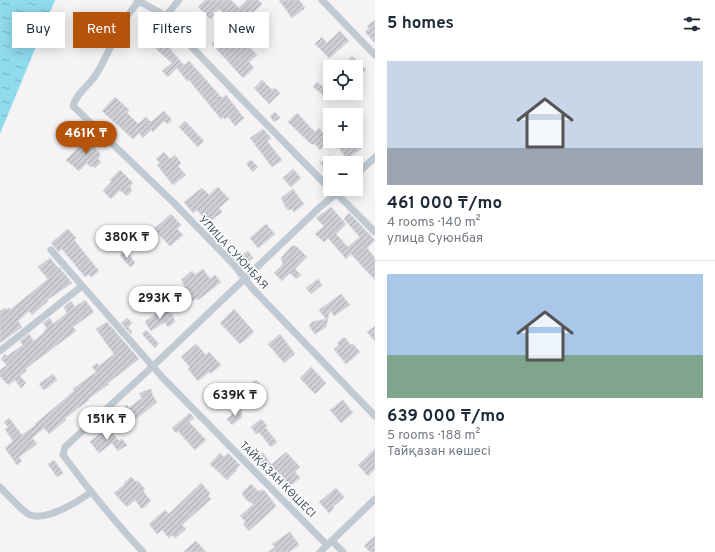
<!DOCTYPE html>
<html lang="en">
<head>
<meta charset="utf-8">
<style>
	body { margin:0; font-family:Overpass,sans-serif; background:#f2f2f3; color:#1f2937; height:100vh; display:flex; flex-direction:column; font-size:15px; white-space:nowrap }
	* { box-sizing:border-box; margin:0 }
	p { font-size:13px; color:#747a83 }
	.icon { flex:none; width:22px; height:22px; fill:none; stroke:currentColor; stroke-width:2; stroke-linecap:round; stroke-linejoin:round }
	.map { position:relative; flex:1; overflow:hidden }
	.details { display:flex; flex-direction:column; background:#fff; width:340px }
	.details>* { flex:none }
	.guide { position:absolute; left:12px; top:12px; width:303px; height:36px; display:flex; gap:8px }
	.controls { position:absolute; left:323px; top:60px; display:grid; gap:8px }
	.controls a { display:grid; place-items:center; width:40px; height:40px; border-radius:0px; background:#fff; box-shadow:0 2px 10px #0003; font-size:20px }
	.price { position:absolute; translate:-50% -34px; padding:0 9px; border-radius:14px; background:#fff; color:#222; font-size:13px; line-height:26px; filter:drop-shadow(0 1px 2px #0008) }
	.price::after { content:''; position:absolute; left:50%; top:24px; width:12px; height:9px; margin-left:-6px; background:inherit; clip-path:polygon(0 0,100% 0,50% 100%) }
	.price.on { background:#b45309; color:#fff }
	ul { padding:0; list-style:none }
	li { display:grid; align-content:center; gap:8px; height:212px; padding:0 12px }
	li+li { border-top:1px solid #e0e1e3 }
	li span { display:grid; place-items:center; height:124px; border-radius:0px; color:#555 }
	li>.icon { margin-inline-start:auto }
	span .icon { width:72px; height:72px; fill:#fffc; stroke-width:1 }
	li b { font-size:17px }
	h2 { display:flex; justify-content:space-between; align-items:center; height:48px; padding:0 12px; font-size:17px }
	.tag { padding:0 14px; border-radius:0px; background:#fff; box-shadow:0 2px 10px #0003; font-size:14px; line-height:36px }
	.tag.on { background:#b45309; color:#fff }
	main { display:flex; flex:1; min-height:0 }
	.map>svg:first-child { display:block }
</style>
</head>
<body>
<main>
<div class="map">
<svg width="375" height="552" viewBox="0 0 375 552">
	<defs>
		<pattern id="water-ripples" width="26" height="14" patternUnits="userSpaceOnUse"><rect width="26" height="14" fill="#90daee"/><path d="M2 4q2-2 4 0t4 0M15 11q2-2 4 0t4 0" fill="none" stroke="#78b4c4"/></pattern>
		<pattern id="building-hatch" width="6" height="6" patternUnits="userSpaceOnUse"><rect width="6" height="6" fill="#cdcfd5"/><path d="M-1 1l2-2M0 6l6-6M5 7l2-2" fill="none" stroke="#a8abb0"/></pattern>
	</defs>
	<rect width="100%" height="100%" fill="#f5f3f3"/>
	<polygon fill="url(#water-ripples)" points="0,0 55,0 0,134"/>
	<g fill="url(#building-hatch)" stroke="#d7d9de">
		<polygon points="205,0 231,0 239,8 247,0 258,0 262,4 235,29 237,31 235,33 257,55 249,62 254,68 243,78 212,44 224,33 219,27 228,19 219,9 210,19 198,7"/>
		<polygon points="279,0 299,0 305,8 292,18"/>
		<polygon points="375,20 375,43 365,32 369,28 367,26"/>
		<polygon points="340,31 349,41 329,58 315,44 322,37 327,43"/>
		<polygon points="164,40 172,47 170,49 184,65 189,61 222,98 226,95 244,118 235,126 228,117 225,119 223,117 221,119 189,80 187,81 177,68 168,77 162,71 172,63 156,49"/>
		<polygon points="352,56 366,70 356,80 356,67 348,67 345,63"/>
		<polygon points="262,80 272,90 275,88 280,93 269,104 254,88"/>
		<polygon points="317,82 329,91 325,96 313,87"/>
		<polygon points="115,97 129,110 127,113 138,124 146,117 151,122 164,111 172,120 167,124 164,121 153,132 151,130 143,138 139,133 133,139 102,111"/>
		<polygon points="275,112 280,118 274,122 270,116"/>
		<polygon points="297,113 315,132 319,128 330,141 320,150 314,143 312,145 288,122"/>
		<polygon points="185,121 204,141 198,147 179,127"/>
		<polygon points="263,129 271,138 267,141 282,160 272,167 250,138"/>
		<polygon points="91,135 100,143 95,148 99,152 100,156 98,159 101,162 95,168 92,166 90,167 87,163 79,171 66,160"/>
		<polygon points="348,141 356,141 362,148 347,159 339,148"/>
		<polygon points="164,152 170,159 175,155 181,163 178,166 186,175 173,185 157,165 160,163 156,159"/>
		<polygon points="330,155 330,174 320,163"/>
		<polygon points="251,160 258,167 253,172 246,164"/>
		<polygon points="293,169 301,178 291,187 283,178"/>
		<polygon points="120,170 133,183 130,186 132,191 127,196 120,190 111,199 103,191 112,181 110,180"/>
		<polygon points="218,187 229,199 219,208 222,212 208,223 197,210 193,213 184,202 202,188 209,195"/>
		<polygon points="293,189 304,204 294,212 292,209 289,210 286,208 281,198"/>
		<polygon points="331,207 346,224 336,234 348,247 360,237 344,219 349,213 375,240 367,248 375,258 375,280 351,254 346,259 328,238 324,242 315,234 324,226 316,218"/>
		<polygon points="171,214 181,225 177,229 183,235 170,246 154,229"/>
		<polygon points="266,224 275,234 258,248 250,238"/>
		<polygon points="68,229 76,238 74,240 99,271 91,277 89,274 85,277 62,249 59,252 51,243"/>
		<polygon points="292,246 296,246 307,257 295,269 301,275 296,279 290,273 282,281 274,273 283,264 281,258"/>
		<polygon points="125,250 135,263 130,267 120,255"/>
		<polygon points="248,251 253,258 246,264 240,257"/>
		<polygon points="50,258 58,268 59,267 72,283 47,300 48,301 32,315 29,311 18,321 22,327 0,343 0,311 5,308 6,310 9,308 10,310 48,279 38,267"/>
		<polygon points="203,269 210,279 215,275 221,282 198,300 197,298 192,301 186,294 188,292 181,280 192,271 195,275"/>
		<polygon points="318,279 322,285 311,294 306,288"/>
		<polygon points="341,294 350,305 334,316 330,310 326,327 315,334 309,326 312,322 326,319 319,310"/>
		<polygon points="85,300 94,312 73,327 76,331 25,369 27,370 20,376 26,383 21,388 15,380 8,385 0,376 0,370 7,365 1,359 5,354 7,356 23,345 20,341 29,334 34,341 44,333 44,331 47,328 43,323 50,318 53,324 67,313 64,307 71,301 75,307"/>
		<polygon points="162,308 164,311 168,311 173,315 175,322 168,327 165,322 151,331 145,322"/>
		<polygon points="234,309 254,332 240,344 220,323"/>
		<polygon points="127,318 132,323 128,327 132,332 131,334 121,323"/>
		<polygon points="107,322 139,359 108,383 109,384 88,399 89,400 65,418 66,420 49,434 44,428 32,438 37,444 19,457 22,461 17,465 5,448 13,441 5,429 8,427 4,422 9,418 22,435 36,425 35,424 74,391 73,389 96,372 92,367 97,363 99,366 114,354 96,329"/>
		<polygon points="375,326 375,341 367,332"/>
		<polygon points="146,330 159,344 155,348 142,334"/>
		<polygon points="280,334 295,354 284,363 268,344"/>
		<polygon points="344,337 351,345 353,344 360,352 346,364 334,349 339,345 337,343"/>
		<polygon points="196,344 206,355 209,352 221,365 210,374 209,372 198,381 188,369 190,367 181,357"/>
		<polygon points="311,367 326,383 315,394 300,378"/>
		<polygon points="53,374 57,380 44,390 39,384"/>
		<polygon points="256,380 260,384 254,389 255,391 250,396 249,394 244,398 238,391 244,386 246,388"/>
		<polygon points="151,389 153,396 157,402 131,423 121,410 127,405 129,408 142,398 139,394 144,391"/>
		<polygon points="343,400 353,413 341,423 330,410"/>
		<polygon points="241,407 242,417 232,425 227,419"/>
		<polygon points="190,413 194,418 189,422 206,440 195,450 178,431 176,433 172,428"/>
		<polygon points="261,419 267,426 265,427 277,442 271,447 259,432 256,434 251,427"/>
		<polygon points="108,427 119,441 122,439 127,445 118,451 112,443 99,453 90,442"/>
		<polygon points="375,449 375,469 368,476 358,465"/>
		<polygon points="286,452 300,467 295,472 300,478 290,486 271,465"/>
		<polygon points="220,453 224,457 228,453 240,465 236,469 237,470 227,480 210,464"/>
		<polygon points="263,453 271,464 263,470 255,459"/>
		<polygon points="54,460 63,473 57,477 48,464"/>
		<polygon points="131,477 136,482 138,481 145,489 143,491 151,501 142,509 135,500 127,507 114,493 125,484 124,483"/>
		<polygon points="201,483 210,493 208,496 211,499 182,525 186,529 175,538 173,535 169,538 162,530 157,534 149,524 165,510 169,514"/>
		<polygon points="251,484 258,491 264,490 276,506 249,531 243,524 246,522 240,516 254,504 246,500 242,493"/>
		<polygon points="336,488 344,497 333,507 334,508 329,513 319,502"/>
		<polygon points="290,532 299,545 289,552 268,552 275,547 272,544"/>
		<polygon points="375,536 375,552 370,552 364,546"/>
		<polygon points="196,541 206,552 183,552"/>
	</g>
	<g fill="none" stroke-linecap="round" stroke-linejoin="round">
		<g stroke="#c1cad2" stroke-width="7">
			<polyline points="137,0 166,16 185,40 234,91 330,189"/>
			<polyline points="322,0 375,55"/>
			<path d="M139,1C130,12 122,22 116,35C109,49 104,63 95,76C88,86 76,94 73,106L174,203L235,266L252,288L375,416"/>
			<polyline points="166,16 179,0"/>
			<polyline points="356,175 375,157"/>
			<polyline points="334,191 375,232"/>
			<polyline points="51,250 162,377 327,545"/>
			<polyline points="0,351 82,286"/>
			<path d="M0,487C7,494 23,512 30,515C46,521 78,502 91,492"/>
			<polyline points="332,541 343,552"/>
			<path d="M143,552C114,521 88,489 63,455L65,447L153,366L320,207L342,189"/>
			<polyline points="320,552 375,499"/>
		</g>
	</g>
	<g text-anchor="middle" stroke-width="3" stroke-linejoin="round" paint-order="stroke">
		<g font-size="11" fill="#4a5661" stroke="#fff">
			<text transform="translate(234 252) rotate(47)" y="4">УЛИЦА СУЮНБАЯ</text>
			<text transform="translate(278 479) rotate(45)" y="4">ТАЙҚАЗАН КӨШЕСІ</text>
		</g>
	</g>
</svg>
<div class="controls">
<a><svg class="icon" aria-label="locate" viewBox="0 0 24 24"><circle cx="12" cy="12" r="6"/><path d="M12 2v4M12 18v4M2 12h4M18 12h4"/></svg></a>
<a>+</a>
<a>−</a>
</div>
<b class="price on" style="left:86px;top:155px">461K ₸</b>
<b class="price" style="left:127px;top:259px">380K ₸</b>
<b class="price" style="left:160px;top:320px">293K ₸</b>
<b class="price" style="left:235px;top:417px">639K ₸</b>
<b class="price" style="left:107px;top:441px">151K ₸</b>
<div class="guide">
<a class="tag">Buy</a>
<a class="tag on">Rent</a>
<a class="tag">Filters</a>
<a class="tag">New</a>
</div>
</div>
<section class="details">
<h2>5 homes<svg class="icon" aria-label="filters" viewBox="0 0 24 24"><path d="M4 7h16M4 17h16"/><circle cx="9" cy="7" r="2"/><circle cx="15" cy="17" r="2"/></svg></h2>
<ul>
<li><span style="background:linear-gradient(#c9d6e8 70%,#9aa5b1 0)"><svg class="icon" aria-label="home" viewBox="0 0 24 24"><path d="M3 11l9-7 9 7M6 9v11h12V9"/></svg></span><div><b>461 000 ₸/mo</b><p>4 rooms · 140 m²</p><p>улица Суюнбая</p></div></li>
<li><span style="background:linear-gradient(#a9c7e8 65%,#7fa58c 0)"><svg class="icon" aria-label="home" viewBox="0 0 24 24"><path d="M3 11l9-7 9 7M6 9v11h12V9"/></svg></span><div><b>639 000 ₸/mo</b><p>5 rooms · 188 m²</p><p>Тайқазан көшесі</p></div></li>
</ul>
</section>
</main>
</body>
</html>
